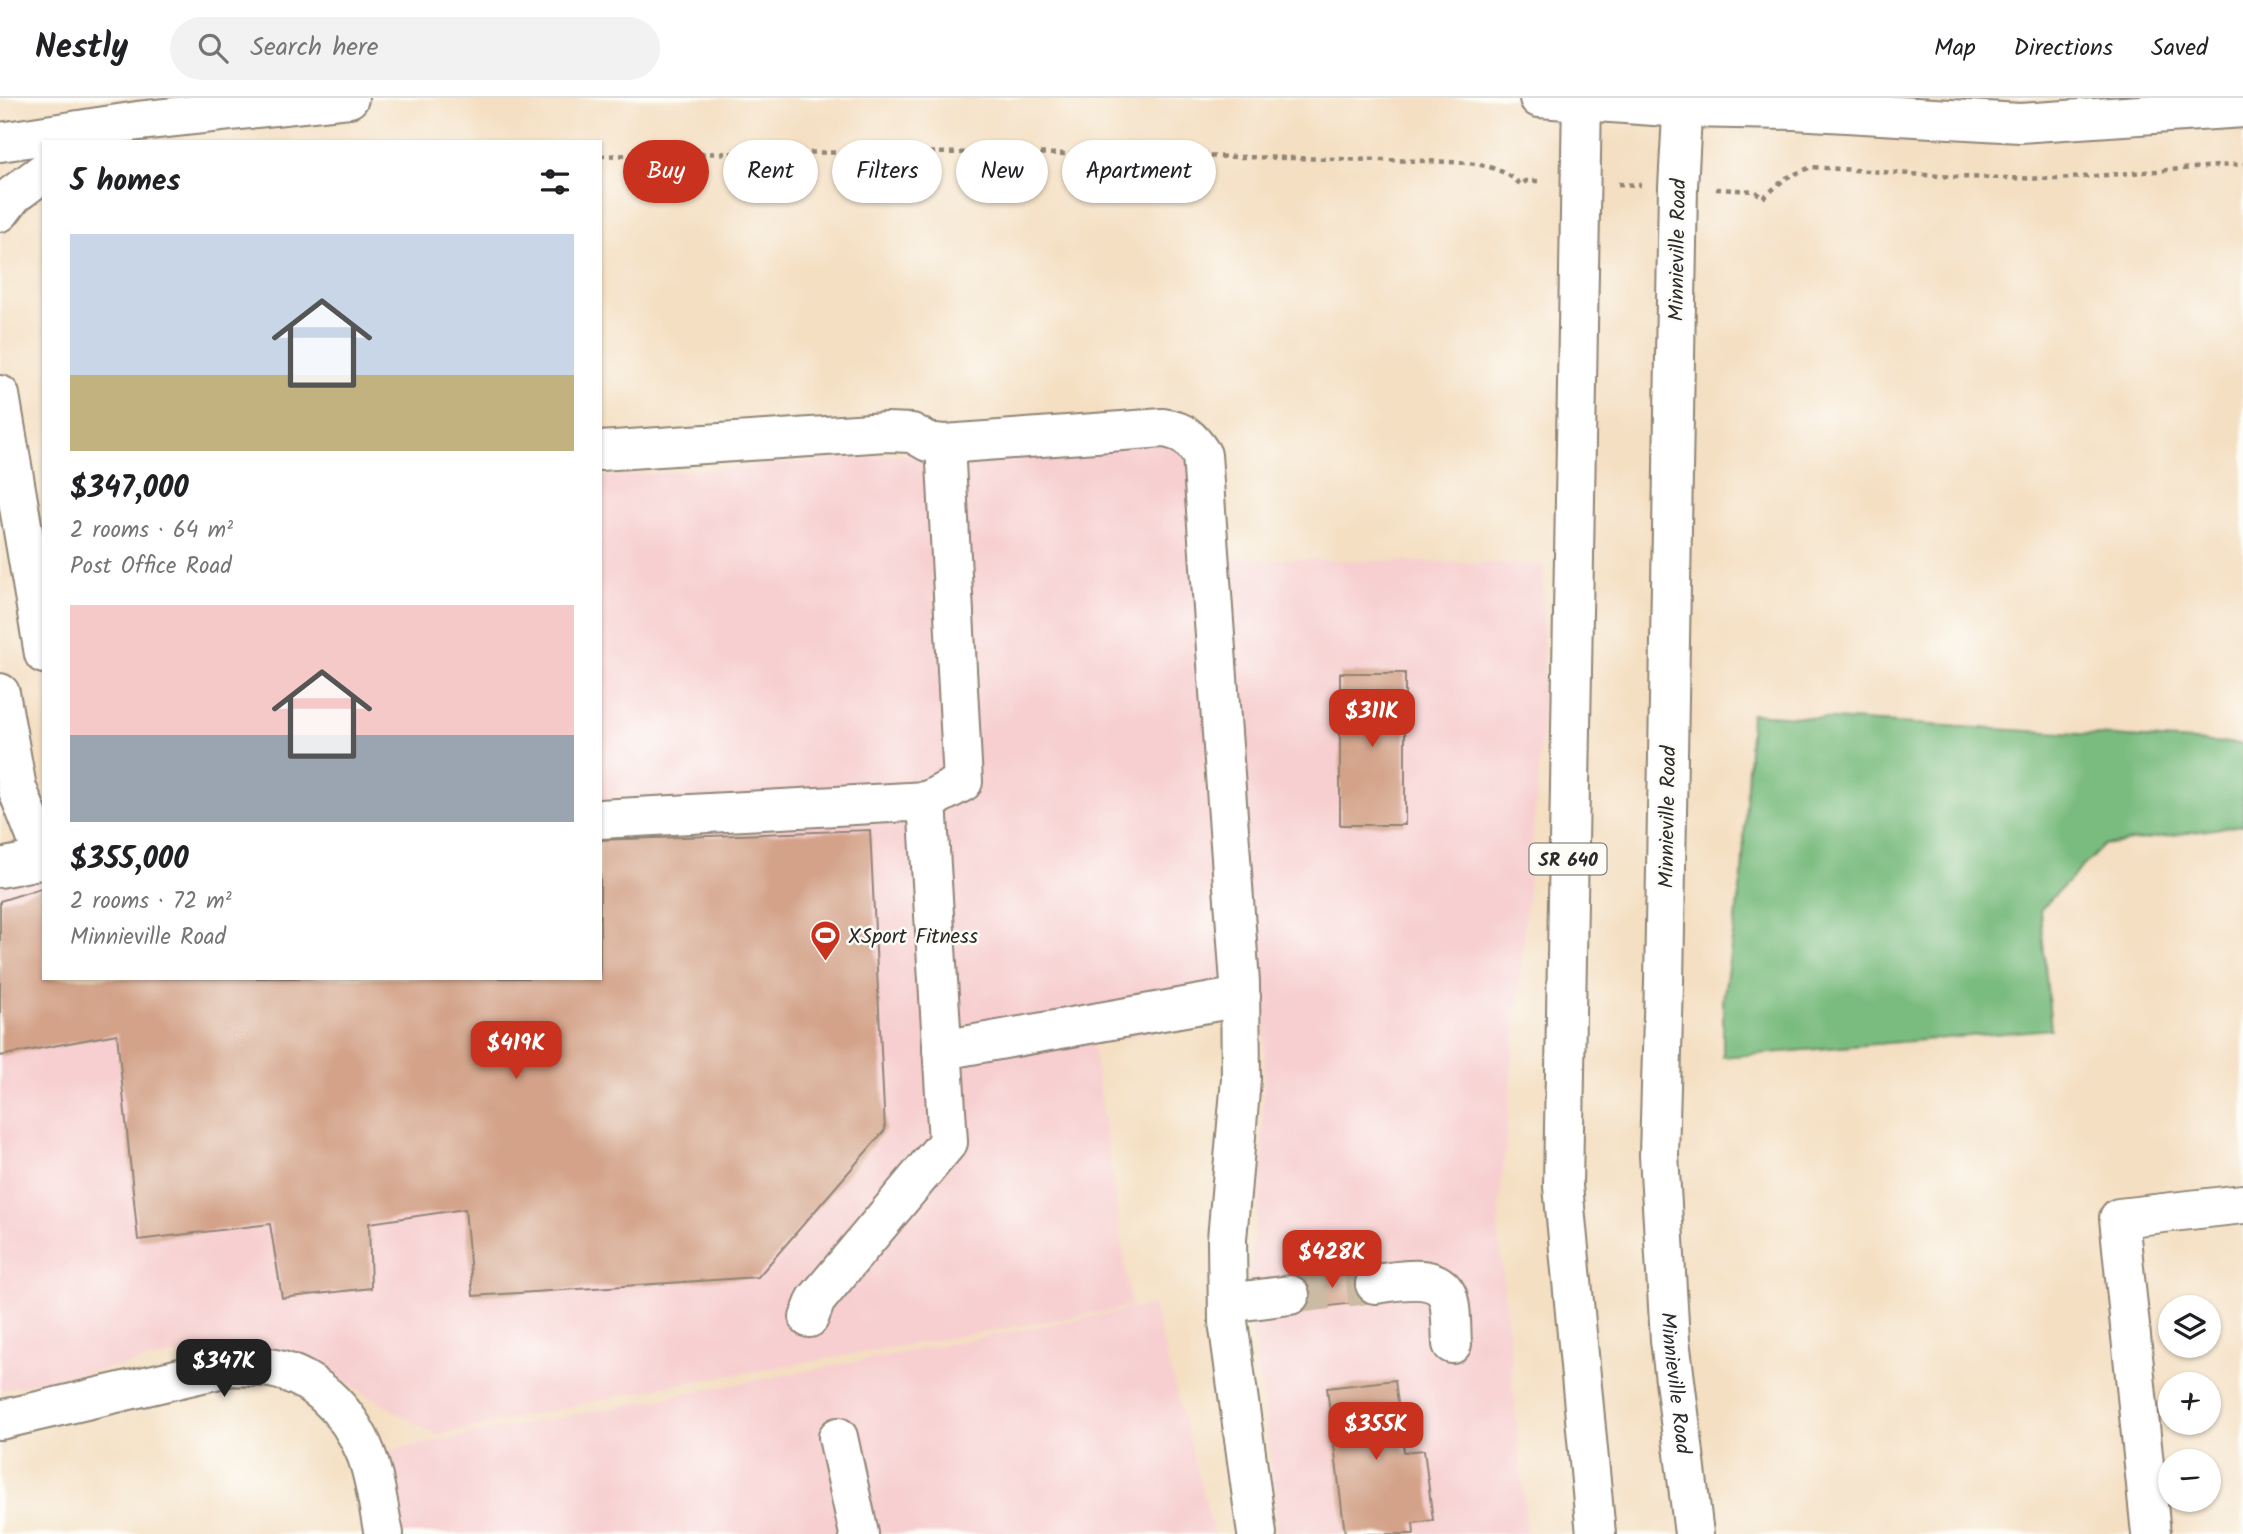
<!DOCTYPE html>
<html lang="en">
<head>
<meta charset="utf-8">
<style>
	body { margin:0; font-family:Kalam,sans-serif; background:#f2f2f2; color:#202124; height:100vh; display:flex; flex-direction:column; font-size:26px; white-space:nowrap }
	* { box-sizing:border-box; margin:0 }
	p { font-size:23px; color:#757577 }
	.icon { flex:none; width:38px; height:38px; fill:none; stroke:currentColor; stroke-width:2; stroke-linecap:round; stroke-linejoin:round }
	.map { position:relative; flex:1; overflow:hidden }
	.details { position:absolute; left:42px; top:42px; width:560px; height:840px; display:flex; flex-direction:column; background:#fff; border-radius:0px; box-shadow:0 2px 5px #0004 }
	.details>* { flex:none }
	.banner { position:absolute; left:623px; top:42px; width:665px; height:63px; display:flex; gap:14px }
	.controls { position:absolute; left:2158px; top:1197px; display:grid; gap:14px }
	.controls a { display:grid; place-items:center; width:63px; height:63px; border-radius:50%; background:#fff; box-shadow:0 2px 5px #0004; font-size:35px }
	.price { position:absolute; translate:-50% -60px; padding:0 16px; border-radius:14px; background:#c8321e; color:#fff; font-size:23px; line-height:46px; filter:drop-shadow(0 2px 4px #0008) }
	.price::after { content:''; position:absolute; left:50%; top:42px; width:21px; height:16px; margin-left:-10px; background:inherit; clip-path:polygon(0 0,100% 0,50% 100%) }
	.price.current { background:#222; color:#fff }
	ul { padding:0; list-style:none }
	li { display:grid; align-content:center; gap:14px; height:371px; padding:0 28px }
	li span { display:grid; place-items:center; height:217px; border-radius:0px; color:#555 }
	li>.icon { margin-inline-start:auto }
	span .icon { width:126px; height:126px; fill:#fffc; stroke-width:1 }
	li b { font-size:30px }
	h2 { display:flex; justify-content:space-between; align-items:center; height:84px; padding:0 28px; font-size:30px }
	.chip { padding:0 24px; border-radius:32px; background:#fff; box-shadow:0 2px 5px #0004; font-size:24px; line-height:63px }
	.chip.current { background:#c8321e; color:#fff }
	header { display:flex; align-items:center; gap:42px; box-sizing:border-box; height:98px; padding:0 35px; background:#fff; border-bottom:2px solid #e0e0e0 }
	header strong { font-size:33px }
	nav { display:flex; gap:38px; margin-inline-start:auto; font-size:24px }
	.search { width:490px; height:63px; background:#f2f2f2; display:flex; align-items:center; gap:18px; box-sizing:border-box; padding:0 24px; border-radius:38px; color:#757577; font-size:26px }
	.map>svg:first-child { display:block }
</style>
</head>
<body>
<header>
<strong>Nestly</strong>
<div class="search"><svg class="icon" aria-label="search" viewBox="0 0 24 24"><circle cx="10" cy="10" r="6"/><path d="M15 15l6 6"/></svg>Search here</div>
<nav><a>Map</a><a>Directions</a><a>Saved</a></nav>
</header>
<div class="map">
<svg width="2243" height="1436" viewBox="0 0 2243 1436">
	<rect width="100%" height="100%" fill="#fdfcf7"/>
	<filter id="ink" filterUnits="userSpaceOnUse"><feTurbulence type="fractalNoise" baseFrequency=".0143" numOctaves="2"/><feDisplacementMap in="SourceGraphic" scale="14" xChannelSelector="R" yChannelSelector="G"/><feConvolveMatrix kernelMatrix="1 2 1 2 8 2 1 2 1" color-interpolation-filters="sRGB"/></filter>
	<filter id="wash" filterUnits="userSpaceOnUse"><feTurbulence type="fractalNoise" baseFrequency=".00686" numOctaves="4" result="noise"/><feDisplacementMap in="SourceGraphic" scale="28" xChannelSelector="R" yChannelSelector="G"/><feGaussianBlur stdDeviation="1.57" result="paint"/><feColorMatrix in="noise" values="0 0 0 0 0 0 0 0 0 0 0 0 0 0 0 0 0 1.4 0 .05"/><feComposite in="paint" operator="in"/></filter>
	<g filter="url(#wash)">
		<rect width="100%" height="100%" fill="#f4dfc2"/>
		<g fill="#f7cfd0">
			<polygon points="1191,335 1228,460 1543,466 1543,623 1498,1127 1527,1436 1277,1436 1269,1347 1247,1193 1261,1087 1265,912 1093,946 1131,1209 661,1289 436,1338 308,1261 180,1256 0,1292 0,765 44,745 44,880 600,880 600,379"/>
			<polygon points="1153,1207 1214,1436 400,1436 379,1354"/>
		</g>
		<polygon fill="#7abc7f" stroke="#527455" stroke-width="2" points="1751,616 2243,646 2243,727 2104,747 2040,812 2051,931 1723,959 1723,902 1742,778"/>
		<g id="blocks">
			<g fill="#d3a288">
				<rect x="1340" y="575" width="65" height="152"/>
				<polygon points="870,732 885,1032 758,1179 473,1198 465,1111 369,1125 371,1190 282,1200 270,1126 138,1142 117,936 0,958 0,803 44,789 44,880 600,880 600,742"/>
				<polygon points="1373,1171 1377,1202 1292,1213 1288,1182"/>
				<polygon points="1395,1282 1404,1354 1424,1352 1433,1422 1413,1425 1414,1436 1345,1436 1327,1290"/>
			</g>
		</g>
	</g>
	<g filter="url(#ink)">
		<use href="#blocks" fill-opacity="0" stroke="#908576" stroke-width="2"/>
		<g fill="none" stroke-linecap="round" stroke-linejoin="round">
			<polyline stroke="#ccbba4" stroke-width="38" stroke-dasharray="38 19" stroke-linecap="butt" points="1290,1197 1375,1186"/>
			<defs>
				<g id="minor">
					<polyline points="0,297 44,556"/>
					<path d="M600,353L886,334L912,335L928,344L945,346L1163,330C1184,333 1191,340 1202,357L1240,885L1241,981L1227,1141L1228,1223L1257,1436"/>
					<polyline points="0,595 17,690 44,759"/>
					<polyline points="927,703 963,684 945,346"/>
					<polyline points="600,721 927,703 948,1044 816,1202 809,1220"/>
					<polyline points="0,770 44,761"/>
					<polyline points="942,952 1241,899"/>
					<path d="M1375,1186C1395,1184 1435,1173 1447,1197C1452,1208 1451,1234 1452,1246"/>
					<polyline points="1228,1205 1290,1197"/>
					<path d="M0,1322L232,1268C242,1269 254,1268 264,1269C313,1275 349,1313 366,1356C376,1381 378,1410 384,1436"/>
					<polyline points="838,1339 859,1436"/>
					<polyline points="2151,1436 2119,1120 2243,1106"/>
				</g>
				<g id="major">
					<polyline points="1582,0 1563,1088 1596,1436"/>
					<path id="s1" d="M1683,0L1678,89L1664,885L1659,1057L1670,1242L1694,1436"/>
				</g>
				<g id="highway">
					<polyline points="1539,0 1683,10 1794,12 2020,25 2243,10"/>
					<polyline points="0,44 138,23 349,0"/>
					<polyline points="0,114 13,97 44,74"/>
				</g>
			</defs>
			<use href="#minor" stroke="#908576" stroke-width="42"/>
			<use href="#major" stroke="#908576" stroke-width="42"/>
			<use href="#highway" stroke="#908576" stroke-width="42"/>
			<g stroke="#908576" stroke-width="4.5" stroke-dasharray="5 5" stroke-linecap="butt">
				<path d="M600,58C876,50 1151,57 1427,63C1461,65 1495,62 1521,87L1526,83H1543"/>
				<polyline points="1618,86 1641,87"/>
				<polyline points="1716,91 1755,93 1763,100 1786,80 1811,69 1954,79 2058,81 2243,66"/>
			</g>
			<use href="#minor" stroke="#fff" stroke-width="38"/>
			<use href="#major" stroke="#fff" stroke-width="38"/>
			<use href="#highway" stroke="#fff" stroke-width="38"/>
		</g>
	</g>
	<defs>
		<symbol id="stadium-pin" viewBox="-11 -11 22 30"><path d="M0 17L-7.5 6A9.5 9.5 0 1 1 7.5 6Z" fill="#c8321e" stroke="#fdfcf7"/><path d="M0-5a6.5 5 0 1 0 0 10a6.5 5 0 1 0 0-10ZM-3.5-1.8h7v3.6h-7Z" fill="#fff"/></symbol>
	</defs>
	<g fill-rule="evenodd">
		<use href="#stadium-pin" x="808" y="820" width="35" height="47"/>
	</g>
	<g text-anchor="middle" stroke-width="5" stroke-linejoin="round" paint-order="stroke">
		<rect fill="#fdfcf7" stroke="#6a6a68" stroke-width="2" x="1529.5" y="745.5" width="77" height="31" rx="5"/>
		<g font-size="19" font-weight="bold" fill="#2b2b2b">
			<text x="1568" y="768">SR 640</text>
		</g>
		<g font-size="21" fill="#2b2b2b" stroke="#fdfcf7">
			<text transform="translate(1677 152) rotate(-89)" y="7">Minnieville Road</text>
			<text transform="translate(1667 719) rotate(-89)" y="7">Minnieville Road</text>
			<text dy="7" stroke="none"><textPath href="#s1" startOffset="1286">Minnieville Road</textPath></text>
		</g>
		<g font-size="21" fill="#2b2b2b" stroke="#fdfcf7" text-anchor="start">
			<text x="848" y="845">XSport Fitness</text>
		</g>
	</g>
</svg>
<div class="controls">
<a><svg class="icon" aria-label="layers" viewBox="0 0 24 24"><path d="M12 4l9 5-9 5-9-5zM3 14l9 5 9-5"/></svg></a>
<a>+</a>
<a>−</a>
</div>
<b class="price" style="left:1372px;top:651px">$311K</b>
<b class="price" style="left:516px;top:983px">$419K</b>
<b class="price" style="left:1332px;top:1192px">$428K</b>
<b class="price current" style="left:224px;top:1301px">$347K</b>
<b class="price" style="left:1376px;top:1364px">$355K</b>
<div class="banner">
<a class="chip current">Buy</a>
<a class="chip">Rent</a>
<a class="chip">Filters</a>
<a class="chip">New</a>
<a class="chip">Apartment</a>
</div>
<section class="details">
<h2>5 homes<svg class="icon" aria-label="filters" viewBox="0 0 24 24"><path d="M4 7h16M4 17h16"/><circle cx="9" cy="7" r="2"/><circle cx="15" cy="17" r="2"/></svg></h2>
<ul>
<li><span style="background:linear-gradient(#c9d6e8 65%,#c2b280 0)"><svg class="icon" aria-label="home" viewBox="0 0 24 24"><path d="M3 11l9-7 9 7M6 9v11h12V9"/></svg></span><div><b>$347,000</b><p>2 rooms · 64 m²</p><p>Post Office Road</p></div></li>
<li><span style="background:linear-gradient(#f6c9c9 60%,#9aa5b1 0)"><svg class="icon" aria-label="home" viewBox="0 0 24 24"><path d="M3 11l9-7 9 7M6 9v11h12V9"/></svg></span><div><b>$355,000</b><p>2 rooms · 72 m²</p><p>Minnieville Road</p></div></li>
</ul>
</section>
</div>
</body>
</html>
